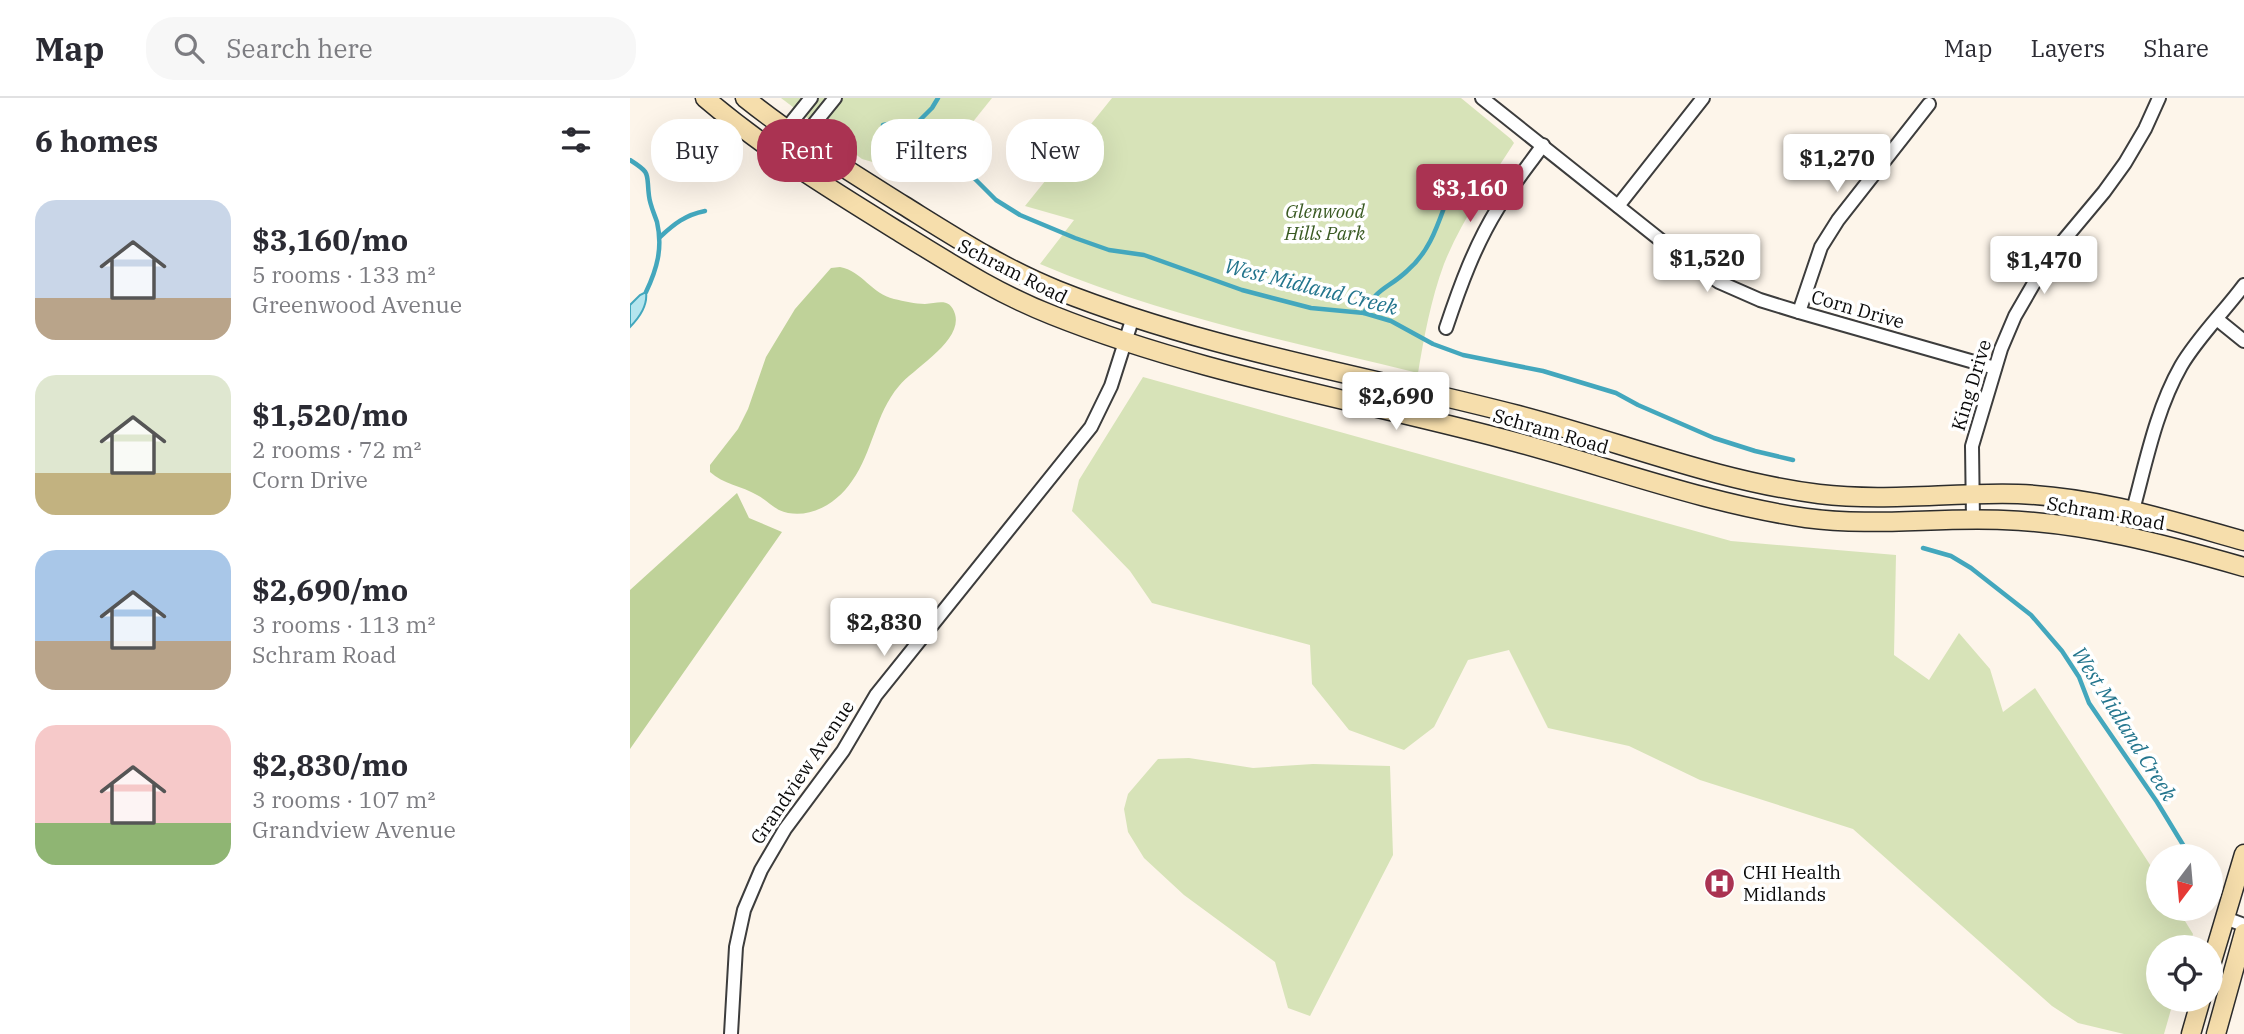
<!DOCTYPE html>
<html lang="en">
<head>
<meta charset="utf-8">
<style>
	body { margin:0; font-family:"IBM Plex Serif",serif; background:#f7f7f7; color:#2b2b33; height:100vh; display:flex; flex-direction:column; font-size:26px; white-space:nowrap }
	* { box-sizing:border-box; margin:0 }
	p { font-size:23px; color:#7c7c81 }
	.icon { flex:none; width:38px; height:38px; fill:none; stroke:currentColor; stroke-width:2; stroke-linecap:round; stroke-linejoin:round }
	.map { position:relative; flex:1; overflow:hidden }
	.side { display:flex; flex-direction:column; background:#fff; width:630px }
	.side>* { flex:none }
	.guide { position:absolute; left:21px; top:21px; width:665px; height:63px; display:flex; gap:14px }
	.needle { width:46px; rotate:196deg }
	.tools { position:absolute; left:1516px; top:746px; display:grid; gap:14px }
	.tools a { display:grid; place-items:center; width:77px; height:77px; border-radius:50%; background:#fff; box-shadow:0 7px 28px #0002; font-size:35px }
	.price { position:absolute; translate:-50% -60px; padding:0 16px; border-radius:7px; background:#fff; color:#222; font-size:23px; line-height:46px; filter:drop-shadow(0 2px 4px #0008) }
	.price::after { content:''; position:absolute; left:50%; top:42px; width:21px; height:16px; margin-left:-10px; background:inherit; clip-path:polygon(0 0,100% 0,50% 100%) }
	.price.active { background:#aa3352; color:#fff }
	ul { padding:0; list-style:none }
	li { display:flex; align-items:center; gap:21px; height:175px; padding:0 35px }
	li span { display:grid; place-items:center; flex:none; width:196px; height:140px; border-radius:21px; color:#555 }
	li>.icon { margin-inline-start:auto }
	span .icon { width:84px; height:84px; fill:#fffc; stroke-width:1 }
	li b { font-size:30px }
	h2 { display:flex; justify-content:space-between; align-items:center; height:84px; padding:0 35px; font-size:30px }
	.tag { padding:0 24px; border-radius:28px; background:#fff; box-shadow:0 7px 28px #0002; font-size:24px; line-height:63px }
	.tag.active { background:#aa3352; color:#fff }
	header { display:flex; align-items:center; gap:42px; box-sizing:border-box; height:98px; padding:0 35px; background:#fff; border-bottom:2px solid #e1e1e2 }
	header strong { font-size:33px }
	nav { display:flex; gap:38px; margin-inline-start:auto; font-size:24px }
	.search { width:490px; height:63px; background:#f7f7f7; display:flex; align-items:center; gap:18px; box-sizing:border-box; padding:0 24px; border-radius:28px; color:#7c7c81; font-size:26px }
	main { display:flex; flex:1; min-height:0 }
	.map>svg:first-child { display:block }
</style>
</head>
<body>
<header>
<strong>Map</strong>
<div class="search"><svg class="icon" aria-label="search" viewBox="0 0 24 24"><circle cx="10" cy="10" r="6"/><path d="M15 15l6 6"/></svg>Search here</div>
<nav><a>Map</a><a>Layers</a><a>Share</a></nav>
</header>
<main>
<section class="side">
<h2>6 homes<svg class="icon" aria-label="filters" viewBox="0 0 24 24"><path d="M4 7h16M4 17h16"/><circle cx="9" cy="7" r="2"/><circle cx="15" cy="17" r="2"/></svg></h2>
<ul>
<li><span style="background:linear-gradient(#c9d6e8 70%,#b9a48a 0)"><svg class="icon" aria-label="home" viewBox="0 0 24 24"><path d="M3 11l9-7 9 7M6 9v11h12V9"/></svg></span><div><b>$3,160/mo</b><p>5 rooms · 133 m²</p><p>Greenwood Avenue</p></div></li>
<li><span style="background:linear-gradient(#dfe7d0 70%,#c2b280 0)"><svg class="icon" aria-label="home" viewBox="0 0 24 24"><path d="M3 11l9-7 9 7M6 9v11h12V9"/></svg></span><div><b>$1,520/mo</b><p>2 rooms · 72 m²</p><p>Corn Drive</p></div></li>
<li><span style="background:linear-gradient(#a9c7e8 65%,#b9a48a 0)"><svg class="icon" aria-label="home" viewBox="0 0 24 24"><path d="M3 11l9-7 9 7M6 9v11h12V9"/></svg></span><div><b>$2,690/mo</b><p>3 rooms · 113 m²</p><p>Schram Road</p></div></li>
<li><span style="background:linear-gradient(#f6c9c9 70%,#8fb573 0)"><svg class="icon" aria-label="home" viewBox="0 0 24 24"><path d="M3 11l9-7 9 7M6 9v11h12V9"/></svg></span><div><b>$2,830/mo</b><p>3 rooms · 107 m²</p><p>Grandview Avenue</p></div></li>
</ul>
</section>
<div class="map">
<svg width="1614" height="936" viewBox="0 0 1614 936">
	<rect width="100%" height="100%" fill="#fdf5ea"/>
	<g fill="#d7e3b8">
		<polygon points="151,0 362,0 298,80 232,61"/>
		<path d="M482,0H831L881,41L884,45C859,84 831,123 814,166C801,201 794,239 788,275C661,244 530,217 410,166L444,122L395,108Z"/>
		<polygon points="513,279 1101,443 1266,457 1264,557 1299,582 1329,535 1360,571 1373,614 1405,590 1528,779 1528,810 1547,810 1563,836 1559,849 1528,849 1528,901 1544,901 1534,936 1494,936 1448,925 1422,908 1223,731 1070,682 999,648 918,630 879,552 838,562 804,629 774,652 719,632 682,586 680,547 522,505 500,473 442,413 449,382"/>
		<polygon points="559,660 623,670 683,666 760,668 763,757 680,918 658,910 645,864 554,797 514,760 498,734 494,711 498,696 528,661"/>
	</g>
	<g fill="#bfd299">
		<path d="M210,169C232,173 242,196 264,201C274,203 285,206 295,206C308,205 320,199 325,216C333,243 284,270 269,288C245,316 243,354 222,383C207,406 176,424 149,412C141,408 135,401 127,397C112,388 93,386 80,374V367L108,331L118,311L136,259L165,211L201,170Z"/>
		<polygon points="107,395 119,420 152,434 0,651 0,492"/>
	</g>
	<path fill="#b4e5ee" stroke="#43a7bd" stroke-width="2" d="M16,194C18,208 9,220 0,229V207L10,197Z"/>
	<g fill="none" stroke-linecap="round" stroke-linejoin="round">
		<g stroke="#43a7bd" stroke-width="4.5">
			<polyline points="253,27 268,24 284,28 304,40 366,102 390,117 445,140 479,152 514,157 612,192 681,210 734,215 761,223 803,246 833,257 913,273 986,295 1008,307 1084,340 1125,353 1163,362"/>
			<polyline points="284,28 302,10 308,0"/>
			<path d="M0,62C22,76 16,75 19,98C20,107 24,115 27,124C33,150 27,171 16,194"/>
			<path d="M30,139C44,126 55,117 75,113"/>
			<path d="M734,215C747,189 758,191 777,173C798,155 806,132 815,107"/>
			<polyline points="1293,450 1321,458 1341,470 1401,517 1432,553 1449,579 1459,605 1527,704 1558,755"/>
		</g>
		<defs>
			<g id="street">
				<polyline points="852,0 1048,156 1089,184 1130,202 1169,214 1365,270"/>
				<polyline points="140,51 181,0"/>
				<polyline points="155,62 205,0"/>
				<polyline points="988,108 1073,0"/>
				<polyline points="1169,214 1191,149 1208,122 1299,6"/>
				<polyline points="1588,222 1614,243"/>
				<path d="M816,230C830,188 845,147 868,110C882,88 898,68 913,47"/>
				<path d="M1503,412C1516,364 1526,312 1551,268C1568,239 1594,214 1614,187"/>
				<polyline points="1343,422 1342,348 1371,251 1385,218 1418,161 1474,94 1495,65 1515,31 1529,0"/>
				<polyline points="1595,820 1614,827"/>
				<polyline points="101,936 106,849 114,812 131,772 155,731 213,653 246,597 461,329 481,288 503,219"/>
			</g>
			<g id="secondary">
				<path d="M75,0C136,52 203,93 271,135C320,165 368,196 422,217C567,275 723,301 874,341C974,367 1073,405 1176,420C1242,429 1307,419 1373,422C1456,425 1534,446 1614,469"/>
				<path d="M115,0C165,40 219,73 273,107C323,138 372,170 427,192C575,251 734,277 888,317C988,343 1086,383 1189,396C1255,404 1322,394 1388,396C1467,399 1539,422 1614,443"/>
				<polyline points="1580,870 1614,756"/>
				<polyline points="1561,936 1571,901"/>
				<polyline points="1586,936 1614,835"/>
			</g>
		</defs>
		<use href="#street" stroke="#3d3d3d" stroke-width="16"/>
		<use href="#secondary" stroke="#2c2c2c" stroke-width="21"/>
		<use href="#street" stroke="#fff" stroke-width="12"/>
		<use href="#secondary" stroke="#f6deac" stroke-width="18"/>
	</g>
	<defs>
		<symbol id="hospital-disc" viewBox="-11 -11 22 22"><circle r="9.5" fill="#aa3352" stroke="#fff"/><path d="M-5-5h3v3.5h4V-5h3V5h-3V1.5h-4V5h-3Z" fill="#fff"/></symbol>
	</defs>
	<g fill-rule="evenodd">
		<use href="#hospital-disc" x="1072" y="768" width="35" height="35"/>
	</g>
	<g text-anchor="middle" stroke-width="7" stroke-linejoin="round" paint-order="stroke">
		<g font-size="19" font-style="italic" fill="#3a5a23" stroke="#fff">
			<text x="695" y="120">Glenwood<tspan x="695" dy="22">Hills Park</tspan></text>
		</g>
		<g font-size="19" fill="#0a0a0a" stroke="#fff">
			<text transform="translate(383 173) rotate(27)" y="7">Schram Road</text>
			<text transform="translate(1228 211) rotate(16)" y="7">Corn Drive</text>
			<text transform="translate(1341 287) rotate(-73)" y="7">King Drive</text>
			<text transform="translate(921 333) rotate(16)" y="7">Schram Road</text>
			<text transform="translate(1476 415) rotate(10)" y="7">Schram Road</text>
			<text transform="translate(172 674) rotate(-56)" y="7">Grandview Avenue</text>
		</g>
		<g font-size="19" fill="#0a0a0a" stroke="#fff" text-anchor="start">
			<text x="1113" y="781">CHI Health<tspan x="1113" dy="22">Midlands</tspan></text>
		</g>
		<g font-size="21" font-style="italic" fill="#23758d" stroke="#fff">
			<text transform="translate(681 189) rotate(14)" y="7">West Midland Creek</text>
			<text transform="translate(1494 626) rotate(58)" y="7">West Midland Creek</text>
		</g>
	</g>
</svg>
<div class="tools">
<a><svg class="needle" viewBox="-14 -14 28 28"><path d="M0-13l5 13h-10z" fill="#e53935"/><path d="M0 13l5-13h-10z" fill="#7c7c81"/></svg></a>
<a><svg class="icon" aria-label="locate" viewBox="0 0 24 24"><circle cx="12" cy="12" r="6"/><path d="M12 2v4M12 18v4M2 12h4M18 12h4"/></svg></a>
</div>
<b class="price" style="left:1207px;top:96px">$1,270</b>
<b class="price active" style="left:840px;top:126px">$3,160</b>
<b class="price" style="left:1077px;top:196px">$1,520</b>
<b class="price" style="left:1414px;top:198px">$1,470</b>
<b class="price" style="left:766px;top:334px">$2,690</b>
<b class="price" style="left:254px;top:560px">$2,830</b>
<div class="guide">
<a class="tag">Buy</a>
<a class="tag active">Rent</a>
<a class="tag">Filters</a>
<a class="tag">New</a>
</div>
</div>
</main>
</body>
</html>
